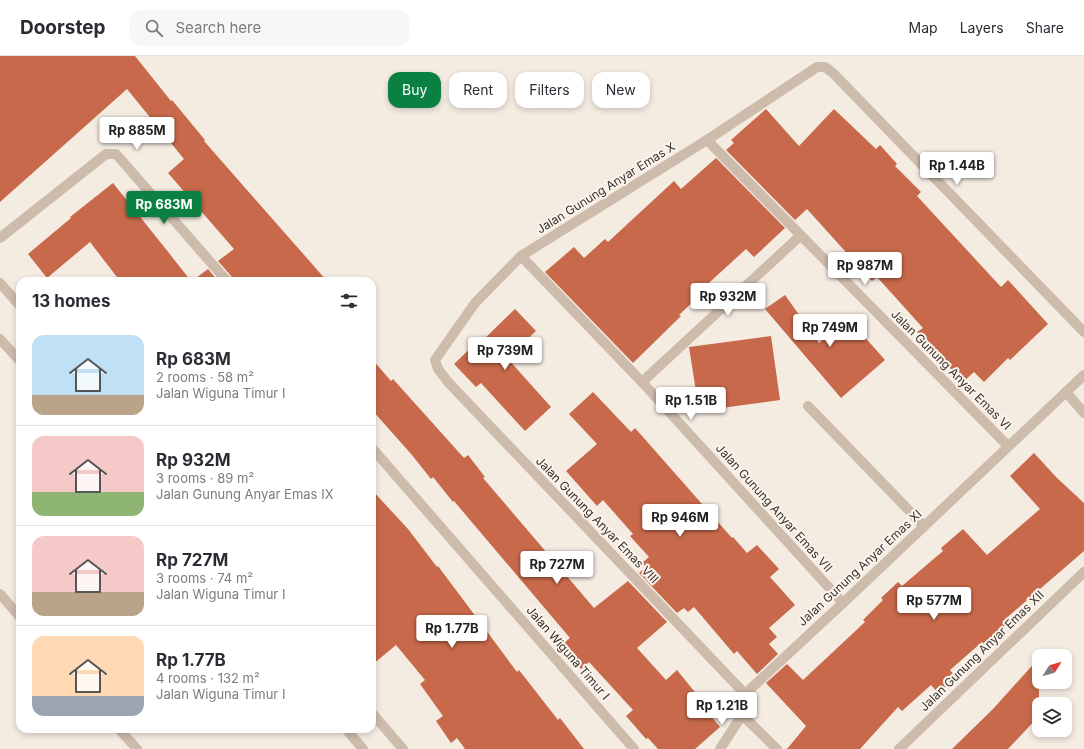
<!DOCTYPE html>
<html lang="en">
<head>
<meta charset="utf-8">
<style>
	body { margin:0; font-family:Inter,sans-serif; background:#f7f7f7; color:#2b2b33; height:100vh; display:flex; flex-direction:column; font-size:15px; white-space:nowrap }
	* { box-sizing:border-box; margin:0 }
	p { font-size:13px; color:#7c7c81 }
	.icon { flex:none; width:22px; height:22px; fill:none; stroke:currentColor; stroke-width:2; stroke-linecap:round; stroke-linejoin:round }
	.map { position:relative; flex:1; overflow:hidden }
	.sheet { position:absolute; left:16px; top:221px; width:360px; height:456px; display:flex; flex-direction:column; background:#fff; border-radius:12px; box-shadow:0 2px 6px #0003 }
	.sheet>* { flex:none }
	.hud { position:absolute; left:388px; top:16px; width:380px; height:36px; display:flex; gap:8px }
	.needle { width:26px; rotate:53deg }
	.fabs { position:absolute; left:1032px; top:593px; display:grid; gap:8px }
	.fabs a { display:grid; place-items:center; width:40px; height:40px; border-radius:8px; background:#fff; box-shadow:0 2px 6px #0003; font-size:20px }
	.price { position:absolute; translate:-50% -34px; padding:0 9px; border-radius:4px; background:#fff; color:#222; font-size:13px; line-height:26px; filter:drop-shadow(0 1px 2px #0008) }
	.price::after { content:''; position:absolute; left:50%; top:24px; width:12px; height:9px; margin-left:-6px; background:inherit; clip-path:polygon(0 0,100% 0,50% 100%) }
	.price.selected { background:#0b8043; color:#fff }
	ul { padding:0; list-style:none }
	li { display:flex; align-items:center; gap:12px; height:100px; padding:0 16px }
	li+li { border-top:1px solid #e1e1e2 }
	li span { display:grid; place-items:center; flex:none; width:112px; height:80px; border-radius:12px; color:#555 }
	li>.icon { margin-inline-start:auto }
	span .icon { width:48px; height:48px; fill:#fffc; stroke-width:1 }
	li b { font-size:17px }
	h2 { display:flex; justify-content:space-between; align-items:center; height:48px; padding:0 16px; font-size:17px }
	.pill { padding:0 14px; border-radius:12px; background:#fff; box-shadow:0 2px 6px #0003; font-size:14px; line-height:36px }
	.pill.selected { background:#0b8043; color:#fff }
	header { display:flex; align-items:center; gap:24px; box-sizing:border-box; height:56px; padding:0 20px; background:#fff; border-bottom:1px solid #e1e1e2 }
	header strong { font-size:19px }
	nav { display:flex; gap:22px; margin-inline-start:auto; font-size:14px }
	.search { width:280px; height:36px; background:#f7f7f7; display:flex; align-items:center; gap:10px; box-sizing:border-box; padding:0 14px; border-radius:12px; color:#7c7c81; font-size:15px }
	.map>svg:first-child { display:block }
</style>
</head>
<body>
<header>
<strong>Doorstep</strong>
<div class="search"><svg class="icon" aria-label="search" viewBox="0 0 24 24"><circle cx="10" cy="10" r="6"/><path d="M15 15l6 6"/></svg>Search here</div>
<nav><a>Map</a><a>Layers</a><a>Share</a></nav>
</header>
<div class="map">
<svg width="1084" height="693" viewBox="0 0 1084 693">
	<rect width="100%" height="100%" fill="#f4ebe1"/>
	<g fill="#c8694b">
		<polygon points="0,0 135,0 171,45 172,44 205,84 204,85 327,225 233,225 232,221 218,205 234,193 168,117 184,103 127,33 0,146"/>
		<polygon points="766,53 799,90 834,53 876,93 880,89 897,108 895,110 921,136 917,140 1001,231 1008,224 1048,268 1010,304 1008,302 984,326 974,316 963,326 917,276 923,272 877,221 872,225 807,153 795,164 726,94 734,87 731,84"/>
		<polygon points="716,102 785,172 754,201 746,193 699,236 701,238 679,259 681,260 633,307 545,216 574,191 584,202 605,183 608,186 674,125 681,133"/>
		<polygon points="113,127 165,192 191,225 120,225 90,186 47,222 28,198 71,162 70,161"/>
		<polygon points="208,213 218,225 192,225"/>
		<polygon points="785,239 819,287 848,262 885,304 841,342 765,253"/>
		<polygon points="515,253 536,275 507,302 551,351 525,375 481,327 476,331 454,308 478,285 480,287"/>
		<polygon points="771,280 780,344 699,355 689,291"/>
		<polygon points="372,303 391,325 393,323 464,402 468,399 485,421 483,422 594,552 628,525 667,566 637,592 666,624 677,614 698,640 696,642 720,671 695,693 658,693 648,682 646,683 626,660 633,654 589,606 581,613 560,590 570,582 481,477 454,445 453,446 433,421 431,423 412,399 372,354"/>
		<polygon points="593,336 631,376 635,372 732,482 733,481 747,497 757,489 779,513 770,521 795,549 769,572 777,581 769,588 778,598 757,618 737,595 734,598 694,551 688,556 684,552 677,557 639,517 646,511 642,507 649,501 630,480 633,478 603,444 597,450 566,415 597,388 569,358"/>
		<polygon points="1034,397 1057,422 1084,447 1084,495 1003,565 1007,568 985,589 982,586 950,614 956,621 938,637 931,629 902,655 898,651 860,693 787,693 806,670 766,627 787,608 803,624 865,566 863,564 883,544 881,542 898,526 902,530 943,495 941,492 963,473 987,499 1040,453 1010,420"/>
		<polygon points="372,434 408,473 437,511 438,510 517,616 519,614 558,664 560,662 584,693 465,693 457,682 451,687 436,665 443,660 420,628 425,624 396,589 372,609"/>
		<polygon points="1039,602 1039,660 1008,693 952,693 993,653"/>
	</g>
	<g fill="none" stroke-linecap="round" stroke-linejoin="round">
		<polyline stroke="#cdbbac" stroke-width="10" points="808,350 924,470"/>
		<g stroke="#cdbbac" stroke-width="10">
			<polyline points="707,84 1008,390"/>
			<polyline points="0,182 106,98 116,98 227,225"/>
			<polyline points="521,200 642,326 843,547"/>
			<polyline points="0,227 20,250"/>
			<polyline points="0,283 20,305"/>
			<polyline points="642,326 800,180"/>
			<polyline points="1066,336 1084,357"/>
			<polyline points="372,392 634,693"/>
			<polyline points="0,538 20,561"/>
			<polyline points="745,638 448,326 438,313 435,304 475,247 521,200 707,84 817,11 825,11 833,17 1084,276"/>
			<polyline points="372,657 403,693"/>
			<polyline points="742,659 777,693"/>
			<polyline points="119,673 137,693"/>
			<polyline points="346,673 363,693"/>
			<polyline points="720,693 742,659 745,638 843,547 1084,319"/>
			<polyline points="899,693 1084,516"/>
		</g>
	</g>
	<g text-anchor="middle" stroke-width="4" stroke-linejoin="round" paint-order="stroke">
		<g font-size="12" fill="#3b302b" stroke="#fbf5ee">
			<text transform="translate(606 132) rotate(-32)" y="4">Jalan Gunung Anyar Emas X</text>
			<text transform="translate(951 314) rotate(45)" y="4">Jalan Gunung Anyar Emas VI</text>
			<text transform="translate(774 452) rotate(48)" y="4">Jalan Gunung Anyar Emas VII</text>
			<text transform="translate(597 464) rotate(46)" y="4">Jalan Gunung Anyar Emas VIII</text>
			<text transform="translate(860 512) rotate(-43)" y="4">Jalan Gunung Anyar Emas XI</text>
			<text transform="translate(982 595) rotate(-44)" y="4">Jalan Gunung Anyar Emas XII</text>
			<text transform="translate(568 597) rotate(49)" y="4">Jalan Wiguna Timur I</text>
		</g>
	</g>
</svg>
<div class="fabs">
<a><svg class="needle" viewBox="-14 -14 28 28"><path d="M0-13l5 13h-10z" fill="#e53935"/><path d="M0 13l5-13h-10z" fill="#7c7c81"/></svg></a>
<a><svg class="icon" aria-label="layers" viewBox="0 0 24 24"><path d="M12 4l9 5-9 5-9-5zM3 14l9 5 9-5"/></svg></a>
</div>
<b class="price" style="left:137px;top:95px">Rp 885M</b>
<b class="price" style="left:957px;top:130px">Rp 1.44B</b>
<b class="price selected" style="left:164px;top:169px">Rp 683M</b>
<b class="price" style="left:865px;top:230px">Rp 987M</b>
<b class="price" style="left:728px;top:261px">Rp 932M</b>
<b class="price" style="left:830px;top:292px">Rp 749M</b>
<b class="price" style="left:505px;top:315px">Rp 739M</b>
<b class="price" style="left:691px;top:365px">Rp 1.51B</b>
<b class="price" style="left:680px;top:482px">Rp 946M</b>
<b class="price" style="left:557px;top:529px">Rp 727M</b>
<b class="price" style="left:934px;top:565px">Rp 577M</b>
<b class="price" style="left:452px;top:593px">Rp 1.77B</b>
<b class="price" style="left:722px;top:670px">Rp 1.21B</b>
<div class="hud">
<a class="pill selected">Buy</a>
<a class="pill">Rent</a>
<a class="pill">Filters</a>
<a class="pill">New</a>
</div>
<section class="sheet">
<h2>13 homes<svg class="icon" aria-label="filters" viewBox="0 0 24 24"><path d="M4 7h16M4 17h16"/><circle cx="9" cy="7" r="2"/><circle cx="15" cy="17" r="2"/></svg></h2>
<ul>
<li><span style="background:linear-gradient(#bfe0f5 75%,#b9a48a 0)"><svg class="icon" aria-label="home" viewBox="0 0 24 24"><path d="M3 11l9-7 9 7M6 9v11h12V9"/></svg></span><div><b>Rp 683M</b><p>2 rooms · 58 m²</p><p>Jalan Wiguna Timur I</p></div></li>
<li><span style="background:linear-gradient(#f6c9c9 70%,#8fb573 0)"><svg class="icon" aria-label="home" viewBox="0 0 24 24"><path d="M3 11l9-7 9 7M6 9v11h12V9"/></svg></span><div><b>Rp 932M</b><p>3 rooms · 89 m²</p><p>Jalan Gunung Anyar Emas IX</p></div></li>
<li><span style="background:linear-gradient(#f6c9c9 70%,#b9a48a 0)"><svg class="icon" aria-label="home" viewBox="0 0 24 24"><path d="M3 11l9-7 9 7M6 9v11h12V9"/></svg></span><div><b>Rp 727M</b><p>3 rooms · 74 m²</p><p>Jalan Wiguna Timur I</p></div></li>
<li><span style="background:linear-gradient(#ffd9b3 75%,#9aa5b1 0)"><svg class="icon" aria-label="home" viewBox="0 0 24 24"><path d="M3 11l9-7 9 7M6 9v11h12V9"/></svg></span><div><b>Rp 1.77B</b><p>4 rooms · 132 m²</p><p>Jalan Wiguna Timur I</p></div></li>
</ul>
</section>
</div>
</body>
</html>
